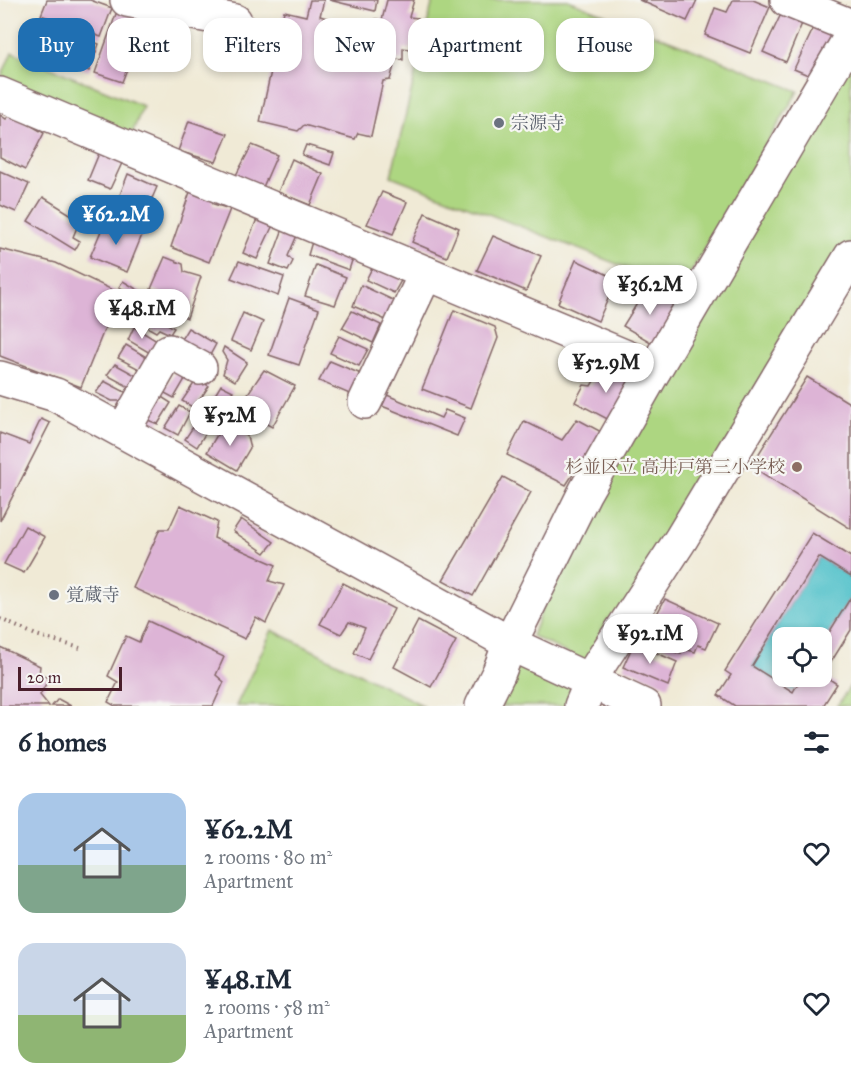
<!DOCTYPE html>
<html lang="en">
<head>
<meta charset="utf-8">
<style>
	body { margin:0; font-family:"IM FELL Great Primer","Noto Serif JP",serif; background:#f2f2f3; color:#1f2937; height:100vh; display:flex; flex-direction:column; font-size:22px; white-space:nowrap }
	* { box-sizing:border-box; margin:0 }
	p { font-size:20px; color:#747a83 }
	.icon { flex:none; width:33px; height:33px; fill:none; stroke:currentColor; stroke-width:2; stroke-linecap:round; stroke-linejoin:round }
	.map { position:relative; height:706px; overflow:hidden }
	.panel { display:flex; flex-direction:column; background:#fff; flex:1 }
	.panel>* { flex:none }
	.hud { position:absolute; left:18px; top:18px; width:816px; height:54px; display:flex; gap:12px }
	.fabs { position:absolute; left:772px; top:627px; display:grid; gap:12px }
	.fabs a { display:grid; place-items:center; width:60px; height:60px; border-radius:12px; background:#fff; box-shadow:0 3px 9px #0003; font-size:30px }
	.scale { position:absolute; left:18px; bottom:15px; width:104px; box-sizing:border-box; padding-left:6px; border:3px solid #4a1f2b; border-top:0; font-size:16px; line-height:21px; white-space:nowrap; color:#4a1f2b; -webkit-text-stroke:4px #f6f6f2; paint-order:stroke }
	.price { position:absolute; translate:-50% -51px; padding:0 14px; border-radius:21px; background:#fff; color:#222; font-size:20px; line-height:39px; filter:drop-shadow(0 2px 3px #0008) }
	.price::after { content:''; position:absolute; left:50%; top:36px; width:18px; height:14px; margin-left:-9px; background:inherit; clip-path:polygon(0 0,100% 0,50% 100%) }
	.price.selected { background:#1f6fb2; color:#fff }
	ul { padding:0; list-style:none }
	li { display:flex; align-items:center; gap:18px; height:150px; padding:0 18px }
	li span { display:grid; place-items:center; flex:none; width:168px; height:120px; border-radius:18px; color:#555 }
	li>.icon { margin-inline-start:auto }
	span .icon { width:72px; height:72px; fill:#fffc; stroke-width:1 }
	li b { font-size:26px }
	h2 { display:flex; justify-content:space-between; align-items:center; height:72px; padding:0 18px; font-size:26px }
	.tag { padding:0 21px; border-radius:18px; background:#fff; box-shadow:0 3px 9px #0003; font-size:21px; line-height:54px }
	.tag.selected { background:#1f6fb2; color:#fff }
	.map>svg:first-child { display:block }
</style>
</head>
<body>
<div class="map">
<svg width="851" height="706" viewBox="0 0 851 706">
	<rect width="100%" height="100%" fill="#f6f6f2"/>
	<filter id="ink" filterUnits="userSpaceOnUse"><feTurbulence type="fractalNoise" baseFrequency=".0167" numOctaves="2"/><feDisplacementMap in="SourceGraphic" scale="12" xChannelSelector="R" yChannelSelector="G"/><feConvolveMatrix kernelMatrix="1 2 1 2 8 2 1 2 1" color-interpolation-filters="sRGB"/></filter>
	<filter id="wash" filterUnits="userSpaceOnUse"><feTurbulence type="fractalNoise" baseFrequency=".008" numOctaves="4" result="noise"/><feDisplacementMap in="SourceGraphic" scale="24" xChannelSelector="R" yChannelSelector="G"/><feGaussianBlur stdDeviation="1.35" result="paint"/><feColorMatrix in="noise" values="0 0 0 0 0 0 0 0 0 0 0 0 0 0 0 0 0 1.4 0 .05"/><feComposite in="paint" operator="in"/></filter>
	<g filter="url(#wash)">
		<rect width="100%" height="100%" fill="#f0ead6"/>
		<g fill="#add681" stroke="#7c7a56" stroke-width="1.5">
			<polygon points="433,0 568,0 798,91 681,289 391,176"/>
			<polygon points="851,36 851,256 597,668 532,636 585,492"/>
			<polygon points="12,52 143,106 130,139 0,80"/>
			<polygon points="272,630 424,706 236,706"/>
			<polygon points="511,655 577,688 569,706 486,706"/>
			<polygon points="851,685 851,706 837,706"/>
		</g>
		<polygon fill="#55c2cb" stroke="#50707b" stroke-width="1.5" points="819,557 851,577 851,597 822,644 822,638 783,638 783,676 802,677 793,692 752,666"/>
		<g id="blocks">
			<g fill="#ddb4d6">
				<polygon points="47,0 90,0 112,8 101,37 41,15"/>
				<polygon points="310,0 324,0 320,16 372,32 376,19 382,20 387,0 414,0 409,17 418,18 410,49 403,48 403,60 396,59 390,80 383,81 371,136 358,133 355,139 304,125 298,131 260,122 284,11 306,16"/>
				<polygon points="329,0 377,0 375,11"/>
				<polygon points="639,0 697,0 687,21"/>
				<polygon points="733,0 753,0 770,7 750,53 705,35 715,8 727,12"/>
				<polygon points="117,11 145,22 122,82 95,73"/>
				<polygon points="782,12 803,21 786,62 763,52"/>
				<polygon points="40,22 99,44 89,71 30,49"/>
				<polygon points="816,23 837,34 815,78 794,69"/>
				<polygon points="11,114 44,133 25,170 0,157 0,115 6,119"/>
				<polygon points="189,121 228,134 216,162 178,151"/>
				<polygon points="252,145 277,155 263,187 235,177"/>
				<polygon points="306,145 334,153 330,165 302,155"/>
				<polygon points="100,151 123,161 110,189 88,180"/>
				<polygon points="292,159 323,174 310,205 278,192"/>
				<polygon points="0,171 29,184 16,212 0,205"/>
				<polygon points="128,174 157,187 141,224 113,213"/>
				<polygon points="191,189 212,196 213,204 230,209 209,262 171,247"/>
				<polygon points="382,192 407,202 393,234 367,224"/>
				<polygon points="43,197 80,220 73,237 80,241 75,250 28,221"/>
				<polygon points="425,213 459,228 447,257 412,242"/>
				<polygon points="106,219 142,235 127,272 90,257"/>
				<polygon points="257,219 273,225 257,259 243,253"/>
				<polygon points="284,226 298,233 288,256 293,261 288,271 270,264"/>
				<polygon points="314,235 355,251 349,270 308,255"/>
				<polygon points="493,236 541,256 526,291 477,270"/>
				<polygon points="0,249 56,263 119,293 81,387 0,356"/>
				<polygon points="165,257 183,264 184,272 201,277 187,318 158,305 161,293 151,289"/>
				<polygon points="576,260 617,279 598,321 558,303"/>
				<polygon points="239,261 284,277 278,296 231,278"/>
				<polygon points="375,262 404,275 394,293 366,280"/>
				<polygon points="316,265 346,277 335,305 305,296"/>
				<polygon points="123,281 143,293 128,320 122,316 131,294 119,287"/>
				<polygon points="361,285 395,301 386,320 353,306"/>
				<polygon points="646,289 677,307 654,344 623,326"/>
				<polygon points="289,298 319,309 299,365 269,355"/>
				<polygon points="147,301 152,305 150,313 174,328 170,334 159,329 156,332 136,321"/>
				<polygon points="454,310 495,327 498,338 471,408 422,389"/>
				<polygon points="352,311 381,325 373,343 342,328"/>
				<polygon points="243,313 263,322 251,350 231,341"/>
				<polygon points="134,327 157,341 150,353 128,340"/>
				<polygon points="188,328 216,344 209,357 180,341"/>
				<polygon points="339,336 368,349 359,366 330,353"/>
				<polygon points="126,345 148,358 141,370 118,358"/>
				<polygon points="224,347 247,362 235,381 223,374 227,360 222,352"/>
				<polygon points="330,361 361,374 352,395 319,381"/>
				<polygon points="115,364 137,376 131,388 107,375"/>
				<polygon points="603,366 612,371 617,369 633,380 615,423 575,402 584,385 591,386"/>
				<polygon points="264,370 295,386 272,427 238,408"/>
				<polygon points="175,373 188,374 174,398 163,392"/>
				<polygon points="807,377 851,404 851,529 751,466"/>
				<polygon points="197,379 209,386 194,408 182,401"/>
				<polygon points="104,381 129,394 126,401 112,401 96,393"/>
				<polygon points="221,385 233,391 213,417 204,413"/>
				<polygon points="387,395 441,418 445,410 465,418 457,436 382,406"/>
				<polygon points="160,396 171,403 158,424 150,421 149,412"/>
				<polygon points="179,406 190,412 178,435 165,428"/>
				<polygon points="199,418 210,426 197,447 185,439"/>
				<polygon points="41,419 50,423 0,521 0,433 29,444"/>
				<polygon points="577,419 607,435 593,463 583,459 566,485 507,455 524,421 562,440"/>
				<polygon points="224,423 247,436 250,448 237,470 207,452"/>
				<polygon points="503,477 531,492 473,596 443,580"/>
				<polygon points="180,505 217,522 214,538 276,565 269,581 284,585 266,623 256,617 245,639 133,588 160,529 169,529"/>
				<polygon points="241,519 274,542 265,553 233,531"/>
				<polygon points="25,526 45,537 24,573 4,564"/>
				<polygon points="812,533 851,557 851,577 819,557 752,666 793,692 802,676 822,676 822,644 851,597 851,630 823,675 837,684 823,706 735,706 718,695 731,675 725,671"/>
				<polygon points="343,583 394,609 368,659 354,653 365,628 349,622 341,634 320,624"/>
				<polygon points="665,599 718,623 706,648 698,645 695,652 685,649 680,654 644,638"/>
				<polygon points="148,621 224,657 216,675 224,682 213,706 115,706 108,702 118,682 108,676 126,636 139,642"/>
				<polygon points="418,621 456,641 431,687 394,667"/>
				<polygon points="634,643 677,662 668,686 623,667"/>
				<polygon points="0,647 40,666 39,674 49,678 40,695 49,706 0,706"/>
				<polygon points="58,699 71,706 52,706"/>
			</g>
		</g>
	</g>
	<g filter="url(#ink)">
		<use href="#blocks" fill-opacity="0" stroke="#846667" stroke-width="1.5"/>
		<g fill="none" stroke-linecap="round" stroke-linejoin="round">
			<defs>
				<g id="minor">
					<polyline points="127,0 235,21"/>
					<polyline points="787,0 851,26"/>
					<polyline points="0,94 655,369"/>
					<polyline points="0,378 56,395 515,646 644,706"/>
					<polyline points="365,402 426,273"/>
					<polyline points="123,431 169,351 200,368"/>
					<polyline points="482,706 499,672 510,643 585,492 655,369 851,36"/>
					<polyline points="581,706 597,668 681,539 851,256"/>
				</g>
			</defs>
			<use href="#minor" stroke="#846667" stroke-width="36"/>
			<polyline stroke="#846667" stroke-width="4" stroke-dasharray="1.5 4.5" stroke-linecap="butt" points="0,619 36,635 80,648"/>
			<use href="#minor" stroke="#fff" stroke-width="33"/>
		</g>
	</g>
	<g fill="#6b7280" stroke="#f6f6f2" stroke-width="2">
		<circle cx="499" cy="123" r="6"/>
		<circle cx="54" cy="595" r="6"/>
	</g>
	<circle fill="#8d6e63" stroke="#f6f6f2" stroke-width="2" cx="797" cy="467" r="6"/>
	<g text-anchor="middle" stroke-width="4.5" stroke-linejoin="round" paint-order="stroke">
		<g font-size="18" fill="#5b616d" stroke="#f6f6f2" text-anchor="start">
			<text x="511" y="129">宗源寺</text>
			<text x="66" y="601">覚蔵寺</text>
		</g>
		<g font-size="18" fill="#785e54" stroke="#f6f6f2" text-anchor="end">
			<text x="785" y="473">杉並区立 高井戸第三小学校</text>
		</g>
	</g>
</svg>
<div class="fabs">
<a><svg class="icon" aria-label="locate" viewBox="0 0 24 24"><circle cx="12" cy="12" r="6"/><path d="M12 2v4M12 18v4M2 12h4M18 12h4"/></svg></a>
</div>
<div class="scale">20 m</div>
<b class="price selected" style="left:116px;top:246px">¥62.2M</b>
<b class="price" style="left:650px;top:316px">¥36.2M</b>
<b class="price" style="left:142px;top:340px">¥48.1M</b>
<b class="price" style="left:606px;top:394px">¥52.9M</b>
<b class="price" style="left:230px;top:447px">¥52M</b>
<b class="price" style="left:650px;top:665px">¥92.1M</b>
<div class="hud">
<a class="tag selected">Buy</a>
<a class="tag">Rent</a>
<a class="tag">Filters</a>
<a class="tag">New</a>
<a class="tag">Apartment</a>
<a class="tag">House</a>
</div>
</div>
<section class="panel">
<h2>6 homes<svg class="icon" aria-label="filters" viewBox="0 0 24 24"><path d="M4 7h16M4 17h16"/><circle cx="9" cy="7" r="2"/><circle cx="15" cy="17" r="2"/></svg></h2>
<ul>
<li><span style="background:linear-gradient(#a9c7e8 60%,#7fa58c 0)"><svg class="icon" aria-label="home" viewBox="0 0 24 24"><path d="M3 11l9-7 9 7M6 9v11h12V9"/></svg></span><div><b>¥62.2M</b><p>2 rooms · 80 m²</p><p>Apartment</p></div><svg class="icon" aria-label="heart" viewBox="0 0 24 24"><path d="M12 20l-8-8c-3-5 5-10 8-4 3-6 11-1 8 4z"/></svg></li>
<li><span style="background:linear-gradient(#c9d6e8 60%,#8fb573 0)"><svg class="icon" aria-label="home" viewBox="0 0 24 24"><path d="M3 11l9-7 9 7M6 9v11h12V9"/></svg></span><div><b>¥48.1M</b><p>2 rooms · 58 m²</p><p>Apartment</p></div><svg class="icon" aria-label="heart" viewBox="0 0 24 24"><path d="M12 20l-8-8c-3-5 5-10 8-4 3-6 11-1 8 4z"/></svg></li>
</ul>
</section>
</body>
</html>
